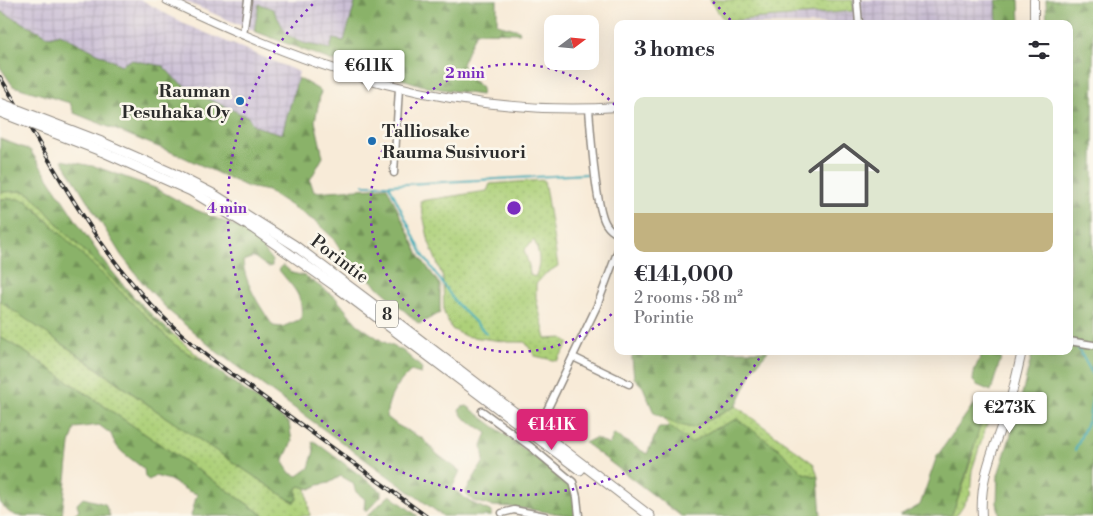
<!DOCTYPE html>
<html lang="en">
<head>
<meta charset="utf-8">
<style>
	body { margin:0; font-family:"Libre Bodoni",serif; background:#f2f2f3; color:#2b2b33; height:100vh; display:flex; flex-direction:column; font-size:19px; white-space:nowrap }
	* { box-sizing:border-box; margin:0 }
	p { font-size:16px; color:#7c7c81 }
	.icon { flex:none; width:28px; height:28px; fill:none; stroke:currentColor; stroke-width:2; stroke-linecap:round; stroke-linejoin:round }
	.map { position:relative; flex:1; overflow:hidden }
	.details { position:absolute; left:614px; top:20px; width:459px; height:335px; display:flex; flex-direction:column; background:#fff; border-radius:10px; box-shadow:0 5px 20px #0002 }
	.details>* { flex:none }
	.needle { width:32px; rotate:74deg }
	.controls { position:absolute; left:544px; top:15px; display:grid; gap:10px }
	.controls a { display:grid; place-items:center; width:55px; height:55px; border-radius:10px; background:#fff; box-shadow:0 5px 20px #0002; font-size:25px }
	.price { position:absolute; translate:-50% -42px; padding:0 11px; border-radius:5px; background:#fff; color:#222; font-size:16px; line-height:32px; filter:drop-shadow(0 1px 2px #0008) }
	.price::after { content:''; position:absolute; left:50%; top:30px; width:15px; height:11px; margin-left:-8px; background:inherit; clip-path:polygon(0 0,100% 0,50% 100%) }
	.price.current { background:#db2777; color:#fff }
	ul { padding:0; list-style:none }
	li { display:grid; align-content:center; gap:10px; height:265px; padding:0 20px }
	li span { display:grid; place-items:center; height:155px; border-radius:10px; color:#555 }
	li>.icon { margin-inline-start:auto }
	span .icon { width:90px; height:90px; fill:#fffc; stroke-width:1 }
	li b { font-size:21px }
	h2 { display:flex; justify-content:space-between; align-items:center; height:60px; padding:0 20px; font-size:21px }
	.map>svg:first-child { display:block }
</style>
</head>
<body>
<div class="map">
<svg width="1093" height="516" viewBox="0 0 1093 516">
	<defs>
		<pattern id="industrial-grid" width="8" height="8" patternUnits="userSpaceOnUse" patternTransform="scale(1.25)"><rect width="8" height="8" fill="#cbbfd5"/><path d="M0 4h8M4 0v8" fill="none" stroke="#aea4b7"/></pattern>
		<pattern id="grass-dots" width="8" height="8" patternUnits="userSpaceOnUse" patternTransform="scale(1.25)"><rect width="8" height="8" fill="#add079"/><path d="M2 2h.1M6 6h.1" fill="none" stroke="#95b369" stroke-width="1.8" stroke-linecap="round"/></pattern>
		<pattern id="forest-firs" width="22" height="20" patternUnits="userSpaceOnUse" patternTransform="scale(1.25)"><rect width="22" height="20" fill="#8ab269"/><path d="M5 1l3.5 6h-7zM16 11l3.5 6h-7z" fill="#719157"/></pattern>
	</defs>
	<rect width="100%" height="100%" fill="#fbf7ec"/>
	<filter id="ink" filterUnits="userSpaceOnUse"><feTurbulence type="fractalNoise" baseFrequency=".02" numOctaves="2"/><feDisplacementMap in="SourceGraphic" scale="10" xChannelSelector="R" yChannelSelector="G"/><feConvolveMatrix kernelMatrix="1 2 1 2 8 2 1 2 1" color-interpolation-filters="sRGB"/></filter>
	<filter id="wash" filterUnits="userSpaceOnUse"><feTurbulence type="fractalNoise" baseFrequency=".0096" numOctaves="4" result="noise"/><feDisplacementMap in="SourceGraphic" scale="20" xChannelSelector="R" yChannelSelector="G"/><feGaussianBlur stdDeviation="1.12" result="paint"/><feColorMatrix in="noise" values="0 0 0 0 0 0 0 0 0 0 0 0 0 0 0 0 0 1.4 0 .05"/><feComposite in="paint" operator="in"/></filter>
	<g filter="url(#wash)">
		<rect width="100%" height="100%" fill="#f8ebd8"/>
		<g fill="url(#industrial-grid)">
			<polygon points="0,0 142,0 182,23 299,72 283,134 254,126 247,117 197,94 176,80 163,66 121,65 60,34 50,37 0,11"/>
			<polygon points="182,0 356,0 344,41 330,49 303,43 287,35 273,9 259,4 254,31"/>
			<polygon points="853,0 996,0 997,24 692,24 853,11"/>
		</g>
		<g fill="url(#grass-dots)" stroke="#6c7e52" fill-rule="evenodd">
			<polygon points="709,0 853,0 854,11 725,21"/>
			<path d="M544,180L558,266L545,274L536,284V298L546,339L563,338L569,343L557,361L535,356L525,342H509L465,336L452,329L444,313L443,278L429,242L420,201L487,191L490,184ZM534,240C540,253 541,265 535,277L530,275L529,266L524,250Z"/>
			<path d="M24,191L32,195L62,229L168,334H173L204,361L189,354L174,344L91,264L35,208C23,199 14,199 0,199V192Z"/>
			<polygon points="0,300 164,416 288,499 295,502 297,488 300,486 306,488 310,516 265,516 25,352 0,337"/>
			<path d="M736,406L814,464L818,477L803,473L779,449L712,430L691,443L670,427L664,418C691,431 712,419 736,406Z"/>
			<polygon points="987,407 992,409 972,470 970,495 956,516 950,516 962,490 973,453 976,434"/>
		</g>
		<g fill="url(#forest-firs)" stroke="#5a6e4a">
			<polygon points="356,0 497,0 497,24 519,30 520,33 476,32 462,64 470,78 482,88 481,95 427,87 359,65 333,61 254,31 259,4 273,9 287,35 303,43 330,49 333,39 344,41"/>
			<polygon points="996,0 1019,0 1020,24 997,24"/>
			<polygon points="1046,0 1093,0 1093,516 1000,516 997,503 998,475 1014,425 1033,351 1069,351 1069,24 1047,24"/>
			<polygon points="0,11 50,37 60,34 121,65 131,60 163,66 176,80 197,94 248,117 254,126 282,134 298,78 321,91 315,121 323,157 310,180 314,192 387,187 420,257 440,285 440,313 419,324 345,257 332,237 316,222 268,191 248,187 181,156 74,113 70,103 13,86 0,67"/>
			<polygon points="0,139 30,150 83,231 106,264 132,295 158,321 173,334 168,334 62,229 32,195 24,191 0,192"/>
			<path d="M62,160L97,167L155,188L194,209L242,229L258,241L272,261V266L268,267L254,257L243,261C245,285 260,306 273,326L282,327L301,319C304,295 293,288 279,270L283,265L292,273L305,276L335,297L357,324L382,341L403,351L422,368L421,374L411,371C398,382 386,400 387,417L397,425L423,439L438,455L460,471L452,488L470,502L492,512V516H443L217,352L169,311L143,283L121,255Z"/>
			<path d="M0,199H18L27,201L174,344L189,354L204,361L289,423L292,442L284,459V464L290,473L298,476L309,468L314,451L312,442L314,441L381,491V496L367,511L364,509L365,499L356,492L353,483L341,476L329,483L318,485L310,489L300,486L297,488C297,494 299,498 295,502L288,499L164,416L86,360L8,307L0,300Z"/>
			<path d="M0,337L25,352L265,516H191L197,494L188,491L170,480L155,476L149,480L145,477L144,469L122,452L115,444L111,434L99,425L75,428L70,444L62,516H19C9,514 6,510 0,502Z"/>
			<polygon points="634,351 768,351 755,366 736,406 693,428 676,424 654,413 643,387 634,378 632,358"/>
			<polygon points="983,351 1003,351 991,391 977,385 973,381 974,371"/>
			<path d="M973,405L987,407C973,442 967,479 952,514L950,516H900L920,505L937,456Z"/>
			<path d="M467,406L568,482C573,492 579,505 574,516L512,507L493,506L473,501L467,495L466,491L484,461L482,445L487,433L463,417L459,410L462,407Z"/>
			<polygon points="737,419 779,449 803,473 818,477 821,516 681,516 585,443 595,438 609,445 614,434 647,454 659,427 670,427 691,443 712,430"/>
			<polygon points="390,495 418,516 367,516"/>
			<polygon points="83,498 105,504 110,516 72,516 79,510 77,504"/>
		</g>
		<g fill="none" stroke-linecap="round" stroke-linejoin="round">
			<g stroke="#3aaab7" stroke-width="2">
				<polyline points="364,185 389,185"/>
				<polyline points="487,334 456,303 423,255 389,185 587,174"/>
				<polyline points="1078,348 1093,375"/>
				<polyline points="1075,450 1089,418 1093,393"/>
			</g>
		</g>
	</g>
	<g filter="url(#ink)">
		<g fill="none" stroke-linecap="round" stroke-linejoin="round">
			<defs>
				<g id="minor">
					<polyline points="857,0 859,24"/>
					<polyline points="243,35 248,0"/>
					<path d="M589,109C591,132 595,207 606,224C609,229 613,232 618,234"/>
					<polyline points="394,173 399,88"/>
					<polyline points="1069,341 1093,345"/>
					<polyline points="573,357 629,384"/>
					<polyline points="547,410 597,306 618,250"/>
					<polyline points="482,411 531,447 573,482 577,497 579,516"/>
					<polyline points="502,513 514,510 545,516"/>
				</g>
				<g id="major">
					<path d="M167,0C311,70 455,118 618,107"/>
					<polyline points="1034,0 1034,24"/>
					<path d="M982,516C979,475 997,442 1009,404C1014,387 1018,369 1022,351"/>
				</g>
				<g id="highway">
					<polyline points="104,143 172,173 213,194 294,245 398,323 650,516"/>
					<polyline points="101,151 191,191 254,229 338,288 580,470"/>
				</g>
			</defs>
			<use href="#minor" stroke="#928b82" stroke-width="9"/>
			<use href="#major" stroke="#928b82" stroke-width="10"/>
			<use href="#highway" stroke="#928b82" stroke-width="11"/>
			<use href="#minor" stroke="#fff" stroke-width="6"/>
			<use href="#major" stroke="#fff" stroke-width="8"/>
			<use href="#highway" stroke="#fff" stroke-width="9"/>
			<defs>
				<path id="rail" d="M0,77C44,149 82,225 137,289C160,317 187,340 215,362L426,516"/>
			</defs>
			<use href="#rail" stroke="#2b2b2b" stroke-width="4"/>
			<use href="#rail" stroke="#fbf7ec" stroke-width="2" stroke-dasharray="5.5" stroke-linecap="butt"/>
			<defs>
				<g id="highway-bridge">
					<polyline points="0,103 104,143"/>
					<polyline points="0,112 101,151"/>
				</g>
			</defs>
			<use href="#highway-bridge" stroke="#928b82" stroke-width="11" stroke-linecap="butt"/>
			<use href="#highway-bridge" stroke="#fff" stroke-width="9"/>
		</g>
	</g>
	<g fill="none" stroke="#7b2cbf" stroke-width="2.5" stroke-dasharray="2.5 5">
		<path d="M617 309A144 144 0 1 1 617 107"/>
		<path d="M763 352A287 287 0 1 1 315 2M713 2A287 287 0 0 1 734 24"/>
	</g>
	<g fill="#1f6fb2" stroke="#fbf7ec" stroke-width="2">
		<circle cx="240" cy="101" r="5"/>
		<circle cx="372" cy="141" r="5"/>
	</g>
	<g text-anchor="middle" stroke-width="5" stroke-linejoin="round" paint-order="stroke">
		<rect fill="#fbf7ec" stroke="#696865" stroke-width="1" x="376" y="300.5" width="22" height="27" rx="4"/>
		<g font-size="16" font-weight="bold" fill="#2b2b2b">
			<text x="387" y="320">8</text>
		</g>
		<g font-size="18" font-weight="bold" fill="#2b2b2b" stroke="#fbf7ec" text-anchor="end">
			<text x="230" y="97">Rauman<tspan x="230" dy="21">Pesuhaka Oy</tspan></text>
			<text x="382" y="137" text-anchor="start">Talliosake<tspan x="382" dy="21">Rauma Susivuori</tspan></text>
		</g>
		<g font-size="18" fill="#2b2b2b" stroke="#fbf7ec">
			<text transform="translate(340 259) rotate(37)" y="6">Porintie</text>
		</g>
	</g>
	<circle cx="514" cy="208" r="8" fill="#7b2cbf" stroke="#fbf7ec" stroke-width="2.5"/>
	<g font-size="15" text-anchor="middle" font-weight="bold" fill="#7b2cbf" stroke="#fbf7ec" stroke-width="5" stroke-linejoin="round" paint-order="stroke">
		<text x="465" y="78">2 min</text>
		<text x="227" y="213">4 min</text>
	</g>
</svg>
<div class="controls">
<a><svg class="needle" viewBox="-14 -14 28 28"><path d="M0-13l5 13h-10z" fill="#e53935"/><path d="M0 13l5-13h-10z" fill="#7c7c81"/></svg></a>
</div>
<b class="price" style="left:369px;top:92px">€611K</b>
<b class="price" style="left:1010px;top:434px">€273K</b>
<b class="price current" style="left:552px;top:451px">€141K</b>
<section class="details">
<h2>3 homes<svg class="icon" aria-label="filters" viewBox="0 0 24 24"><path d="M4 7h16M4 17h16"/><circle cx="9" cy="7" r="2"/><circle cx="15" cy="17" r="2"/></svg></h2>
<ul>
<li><span style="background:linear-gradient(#dfe7d0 75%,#c2b280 0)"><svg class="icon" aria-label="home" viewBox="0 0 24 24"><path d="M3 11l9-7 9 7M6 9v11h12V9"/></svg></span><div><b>€141,000</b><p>2 rooms · 58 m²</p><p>Porintie</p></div></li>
</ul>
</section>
</div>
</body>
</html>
